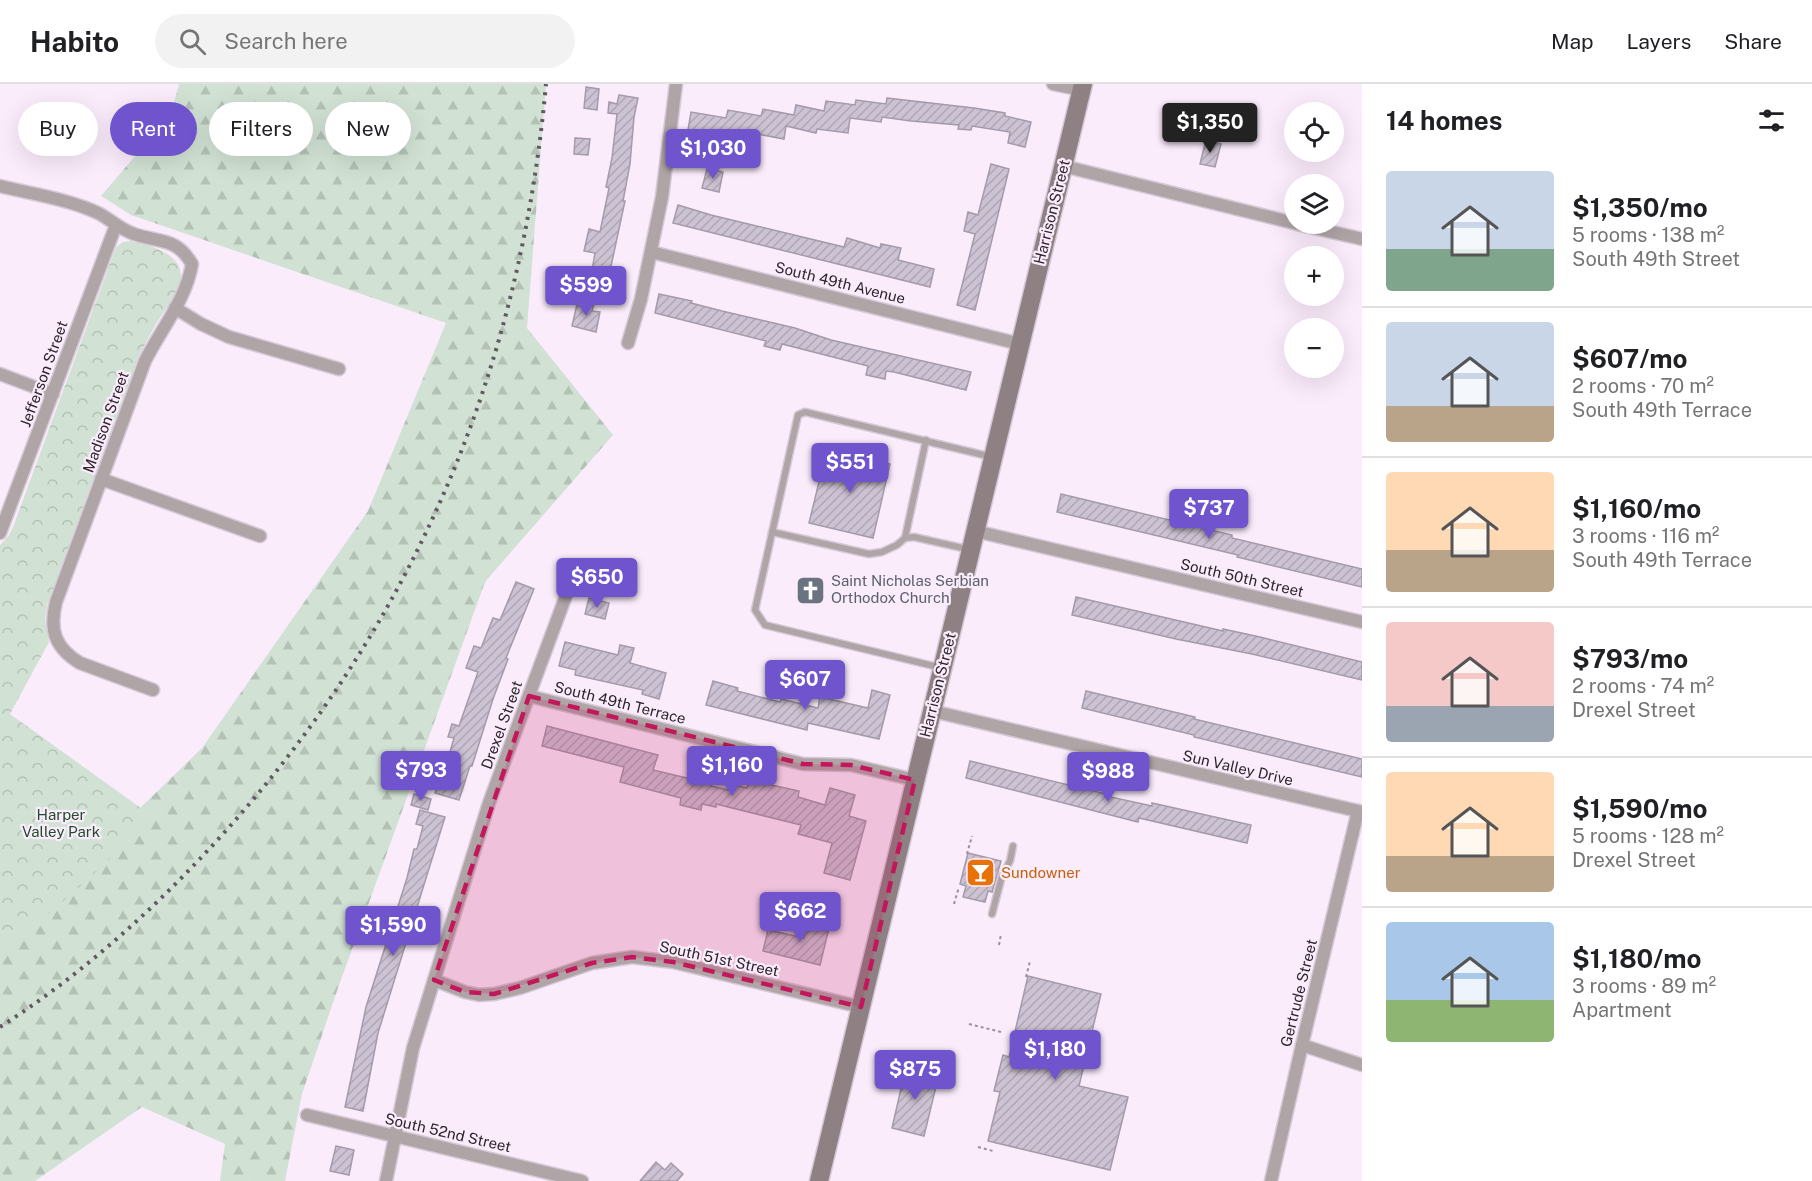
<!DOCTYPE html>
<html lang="en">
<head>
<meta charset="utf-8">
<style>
	body { margin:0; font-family:"Public Sans",sans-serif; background:#f2f2f2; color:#202124; height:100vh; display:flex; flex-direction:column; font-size:22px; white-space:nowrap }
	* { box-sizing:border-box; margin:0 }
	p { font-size:20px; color:#757577 }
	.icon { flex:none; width:33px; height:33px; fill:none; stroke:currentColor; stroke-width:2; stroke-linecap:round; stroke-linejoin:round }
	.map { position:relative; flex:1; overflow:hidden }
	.panel { display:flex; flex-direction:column; background:#fff; width:450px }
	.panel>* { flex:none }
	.hud { position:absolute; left:18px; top:18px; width:570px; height:54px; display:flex; gap:12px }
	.tools { position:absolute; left:1284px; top:18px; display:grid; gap:12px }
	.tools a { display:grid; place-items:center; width:60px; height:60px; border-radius:50%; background:#fff; box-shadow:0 6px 24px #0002; font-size:30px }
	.price { position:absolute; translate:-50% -51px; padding:0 14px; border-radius:6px; background:#7054ce; color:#fff; font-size:20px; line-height:39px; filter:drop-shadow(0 2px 3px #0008) }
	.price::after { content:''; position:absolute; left:50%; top:36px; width:18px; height:14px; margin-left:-9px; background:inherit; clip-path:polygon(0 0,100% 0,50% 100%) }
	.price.selected { background:#222; color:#fff }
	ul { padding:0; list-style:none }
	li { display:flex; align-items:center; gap:18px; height:150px; padding:0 24px }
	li+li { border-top:2px solid #e0e0e0 }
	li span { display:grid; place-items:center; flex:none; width:168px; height:120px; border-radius:6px; color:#555 }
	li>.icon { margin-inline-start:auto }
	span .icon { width:72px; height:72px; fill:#fffc; stroke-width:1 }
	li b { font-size:26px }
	h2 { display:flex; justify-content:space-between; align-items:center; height:72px; padding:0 24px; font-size:26px }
	.pill { padding:0 21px; border-radius:27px; background:#fff; box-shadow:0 6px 24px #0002; font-size:21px; line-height:54px }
	.pill.selected { background:#7054ce; color:#fff }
	header { display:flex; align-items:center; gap:36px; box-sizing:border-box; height:84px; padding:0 30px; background:#fff; border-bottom:2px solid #e0e0e0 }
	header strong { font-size:28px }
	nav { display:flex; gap:33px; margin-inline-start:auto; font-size:21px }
	.search { width:420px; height:54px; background:#f2f2f2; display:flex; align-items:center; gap:15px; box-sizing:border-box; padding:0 21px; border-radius:33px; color:#757577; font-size:22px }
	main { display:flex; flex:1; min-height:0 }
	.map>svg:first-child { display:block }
</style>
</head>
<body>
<header>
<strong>Habito</strong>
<div class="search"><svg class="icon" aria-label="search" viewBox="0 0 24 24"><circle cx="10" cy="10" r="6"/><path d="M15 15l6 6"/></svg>Search here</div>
<nav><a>Map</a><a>Layers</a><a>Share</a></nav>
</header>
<main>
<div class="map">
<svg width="1362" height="1097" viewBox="0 0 1362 1097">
	<defs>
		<pattern id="forest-firs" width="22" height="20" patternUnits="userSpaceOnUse" patternTransform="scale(1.5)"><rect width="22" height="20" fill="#d1e2d4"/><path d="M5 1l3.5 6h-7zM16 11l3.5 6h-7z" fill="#b4c2b6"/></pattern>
		<pattern id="park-crowns" width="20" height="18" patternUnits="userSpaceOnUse" patternTransform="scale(1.5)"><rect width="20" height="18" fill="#d1e2d4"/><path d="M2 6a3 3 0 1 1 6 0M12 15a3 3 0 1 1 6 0" fill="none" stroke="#b4c2b6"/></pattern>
		<pattern id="building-hatch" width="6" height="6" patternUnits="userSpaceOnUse" patternTransform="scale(1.5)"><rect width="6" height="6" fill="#cdc2d3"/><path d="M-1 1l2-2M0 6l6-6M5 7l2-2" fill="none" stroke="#b0a7b5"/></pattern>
	</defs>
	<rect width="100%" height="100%" fill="#fbecfc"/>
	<polygon fill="url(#forest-firs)" points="179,0 546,0 527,244 613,351 485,498 338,904 302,1010 285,1097 220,1097 225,1060 142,1023 35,1097 0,1097 0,860 202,664 368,427 446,239 131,131 101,112 171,30"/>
	<path fill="url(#park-crowns)" d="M130,157C151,161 188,171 180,200C178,211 168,222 161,232C152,247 144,261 137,277L47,521L45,535L49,558L10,630L152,732C105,781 56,827 0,867V461L9,451L13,443L116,163L123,158Z"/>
	<g fill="url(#building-hatch)" stroke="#a49aaa" stroke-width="1.5">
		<polygon points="586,3 599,5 597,26 584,24"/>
		<polygon points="619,11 638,14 634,33 630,80 623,117 625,117 607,201 590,198 595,169 584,167 589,145 600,148 609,104 606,103 612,74 617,30 608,29 609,18 617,20"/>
		<polygon points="887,14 974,24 1005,29 1005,32 1031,38 1025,63 1008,59 1010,48 972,42 971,46 958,45 959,41 911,37 882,33 881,38 850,34 848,49 817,45 816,49 786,42 784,55 752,49 751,54 717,47 716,51 688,46 691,28 726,34 728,26 761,32 763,25 794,31 796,21 824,27 826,17 855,21 856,16 886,20"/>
		<polygon points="575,54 590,55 588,71 574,70"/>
		<polygon points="1206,56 1221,60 1215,83 1200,80"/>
		<polygon points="991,80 1009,85 975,226 957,221 975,150 964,147 968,128 978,131"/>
		<polygon points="707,85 723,88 719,108 702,104"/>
		<polygon points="678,121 711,131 844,163 847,154 880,164 881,160 901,164 898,176 934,185 930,203 673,139"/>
		<polygon points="659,210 692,217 691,219 722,227 795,244 831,256 971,288 966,306 894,288 886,287 885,295 866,291 868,282 782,260 780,266 764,262 766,257 655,229"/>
		<polygon points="578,216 594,220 592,227 600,228 596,248 572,242"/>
		<polygon points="827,365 890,380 873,454 809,439"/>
		<polygon points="1061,410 1232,451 1232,454 1362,485 1362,503 1237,473 1238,471 1057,428"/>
		<polygon points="516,498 534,505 506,574 508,575 493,615 472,682 470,682 459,716 435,709 441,690 435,688 438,676 447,678 454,654 448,653 452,640 459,642 478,588 466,584 474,562 481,564 493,534 500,536"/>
		<polygon points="1076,513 1223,547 1223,545 1260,553 1362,578 1362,596 1252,570 1176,555 1072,531"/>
		<polygon points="589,514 609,519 605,535 585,530"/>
		<polygon points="565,558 618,571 620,561 634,564 630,579 666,589 659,615 642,610 643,606 575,591 576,586 559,582"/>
		<polygon points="713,597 738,604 737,607 780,618 781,615 818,624 820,613 868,624 872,606 890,611 879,655 808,639 807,646 706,621"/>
		<polygon points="1086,607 1195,633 1194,635 1362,675 1362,693 1194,653 1194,651 1082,624"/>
		<polygon points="547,642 658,671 653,686 691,695 692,692 712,697 711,702 732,707 734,701 747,704 749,696 799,707 798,713 825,721 830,704 855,711 849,732 866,737 850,796 824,789 832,759 798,750 801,741 716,720 716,723 702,720 701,726 680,721 681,714 620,698 624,683 542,662"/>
		<polygon points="970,677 1106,710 1106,712 1152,722 1152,719 1251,741 1247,759 1139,734 1138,738 966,694"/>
		<polygon points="414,710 431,715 428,726 411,721"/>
		<polygon points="420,726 445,733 378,949 363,1027 345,1023 366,923 407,794 414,765 417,765 423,742 416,740"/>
		<polygon points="968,769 1001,777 992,808 988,807 985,818 963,813 966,802 960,800"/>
		<polygon points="808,835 830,840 820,881 763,867 768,846 804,854"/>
		<polygon points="1028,892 1101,910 1079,1002 1128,1013 1110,1086 988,1057 1000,1008 994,1007 1003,971 1009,973"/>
		<polygon points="906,983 939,990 924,1052 892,1044"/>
		<polygon points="336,1062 354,1066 349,1091 330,1087"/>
		<polygon points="656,1078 665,1086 671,1079 683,1090 677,1097 640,1097"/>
	</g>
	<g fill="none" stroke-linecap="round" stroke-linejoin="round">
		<defs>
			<g id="lane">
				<polyline points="772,448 869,470 882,468 897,461 905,454 914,453 967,465"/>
				<polyline points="905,454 926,356"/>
				<polyline points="942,584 765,541 755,526 798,331 805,328 992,373"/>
				<polyline points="992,830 1002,792 1010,777 1013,762"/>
			</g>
			<g id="street">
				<polyline points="1053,0 1082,6"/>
				<polyline points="1063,82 1294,139"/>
				<path d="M0,102C32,110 68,115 98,129C110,135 121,146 134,150C161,159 176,153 192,180C186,216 161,245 145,277L56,518C49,546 55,564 80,579L153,606"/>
				<polyline points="1297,140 1362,155"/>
				<polyline points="651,168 1020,260"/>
				<polyline points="175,224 201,240 229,253 339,285"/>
				<polyline points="628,259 641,215 662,113 676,0"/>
				<polyline points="0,290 53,310"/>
				<polyline points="101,395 260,452"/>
				<polyline points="975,447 1362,538"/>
				<polyline points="0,449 116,141"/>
				<polyline points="529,612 803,680 851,681 915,696"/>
				<polyline points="932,627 1362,728"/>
				<polyline points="434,896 465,908 479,911 494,910 520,904 592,879 632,873 673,878 861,923"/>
				<polyline points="1302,961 1362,981"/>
				<polyline points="307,1031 582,1097"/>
				<polyline points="386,1097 413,964 434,896 489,719 567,509"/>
				<polyline points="1271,1097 1302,961 1358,727"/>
			</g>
			<polyline id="secondary" points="819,1097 1083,0"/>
		</defs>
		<use href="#lane" stroke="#d6c9d7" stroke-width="9"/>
		<use href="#street" stroke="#d6c9d7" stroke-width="15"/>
		<use href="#secondary" stroke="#d6c9d7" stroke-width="21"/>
		<g stroke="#9a8f9a" stroke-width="2" stroke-dasharray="3 3" stroke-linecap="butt">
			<polyline points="967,770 972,752"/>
			<polyline points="954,820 959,803"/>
			<polyline points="999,861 1001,850"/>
			<polyline points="1026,893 1030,877"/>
			<polyline points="969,940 1001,948"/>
			<polyline points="978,1063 993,1067"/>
		</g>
		<use href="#lane" stroke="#afa5a7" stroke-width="6"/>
		<use href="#street" stroke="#afa5a7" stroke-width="12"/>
		<use href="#secondary" stroke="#8e8083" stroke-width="18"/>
		<path stroke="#615962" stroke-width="4" stroke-dasharray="3 6" stroke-linecap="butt" d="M0,943C78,893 148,831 211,763C410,549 520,291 546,0"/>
	</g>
	<path fill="#c2185b" fill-opacity="0.2" stroke="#c2185b" stroke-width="4.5" stroke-dasharray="12 8" stroke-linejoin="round" d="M529,612L803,680L851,681L915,696L861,923L673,878L632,873L592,879L494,910L465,908L434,896Z"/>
	<defs>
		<symbol id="church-square" viewBox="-11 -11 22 22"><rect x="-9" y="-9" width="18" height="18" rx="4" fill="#6b7280" stroke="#fbecfc"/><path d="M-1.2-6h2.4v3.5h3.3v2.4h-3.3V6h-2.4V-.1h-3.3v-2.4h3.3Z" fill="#fff"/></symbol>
		<symbol id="bar-square" viewBox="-11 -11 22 22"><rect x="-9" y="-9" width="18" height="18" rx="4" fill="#e8710a" stroke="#fbecfc"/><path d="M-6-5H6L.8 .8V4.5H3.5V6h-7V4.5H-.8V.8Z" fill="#fff"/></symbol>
	</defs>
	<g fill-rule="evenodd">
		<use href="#church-square" x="794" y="490" width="33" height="33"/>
		<use href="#bar-square" x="964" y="772" width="33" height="33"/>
	</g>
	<g text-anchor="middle" stroke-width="4.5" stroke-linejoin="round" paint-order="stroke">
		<g font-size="15" fill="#2d272d" stroke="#fbecfc">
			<text transform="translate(1052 128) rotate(-76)" y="5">Harrison Street</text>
			<text transform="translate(840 199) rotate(14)" y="5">South 49th Avenue</text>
			<text transform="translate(44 290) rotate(-70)" y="5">Jefferson Street</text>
			<text transform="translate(106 338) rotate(-70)" y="5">Madison Street</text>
			<text transform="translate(1242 494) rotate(13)" y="5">South 50th Street</text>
			<text transform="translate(938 601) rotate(-76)" y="5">Harrison Street</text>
			<text transform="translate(620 619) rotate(14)" y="5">South 49th Terrace</text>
			<text transform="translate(502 641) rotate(-70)" y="5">Drexel Street</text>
			<text transform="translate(1238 684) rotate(13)" y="5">Sun Valley Drive</text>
			<text transform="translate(719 875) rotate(12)" y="5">South 51st Street</text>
			<text transform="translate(1299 909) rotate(-76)" y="5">Gertrude Street</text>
			<text transform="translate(448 1049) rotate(13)" y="5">South 52nd Street</text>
		</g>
		<g font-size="15" fill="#5b616d" stroke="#fbecfc" text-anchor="start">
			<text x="831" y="502">Saint Nicholas Serbian<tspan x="831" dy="17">Orthodox Church</tspan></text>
		</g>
		<g font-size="15" fill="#204c2b" stroke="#fbecfc">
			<text x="61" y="736">Harper<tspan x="61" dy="17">Valley Park</tspan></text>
		</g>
		<g font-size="15" fill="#c56008" stroke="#fbecfc" text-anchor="start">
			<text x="1001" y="794">Sundowner</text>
		</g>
	</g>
</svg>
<div class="tools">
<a><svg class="icon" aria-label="locate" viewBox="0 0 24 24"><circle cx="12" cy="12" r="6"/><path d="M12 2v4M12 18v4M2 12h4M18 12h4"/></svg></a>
<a><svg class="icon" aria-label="layers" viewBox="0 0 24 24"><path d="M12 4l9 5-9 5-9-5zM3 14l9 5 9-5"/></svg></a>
<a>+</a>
<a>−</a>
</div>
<b class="price selected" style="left:1210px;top:70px">$1,350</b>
<b class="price" style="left:713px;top:96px">$1,030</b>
<b class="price" style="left:586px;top:233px">$599</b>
<b class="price" style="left:850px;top:410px">$551</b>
<b class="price" style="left:1209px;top:456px">$737</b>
<b class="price" style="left:597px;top:525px">$650</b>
<b class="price" style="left:805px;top:627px">$607</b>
<b class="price" style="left:732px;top:713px">$1,160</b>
<b class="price" style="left:421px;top:718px">$793</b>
<b class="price" style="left:1108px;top:719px">$988</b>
<b class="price" style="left:800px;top:859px">$662</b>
<b class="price" style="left:393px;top:873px">$1,590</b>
<b class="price" style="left:1055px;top:997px">$1,180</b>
<b class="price" style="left:915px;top:1017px">$875</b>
<div class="hud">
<a class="pill">Buy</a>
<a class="pill selected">Rent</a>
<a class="pill">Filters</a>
<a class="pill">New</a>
</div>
</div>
<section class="panel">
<h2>14 homes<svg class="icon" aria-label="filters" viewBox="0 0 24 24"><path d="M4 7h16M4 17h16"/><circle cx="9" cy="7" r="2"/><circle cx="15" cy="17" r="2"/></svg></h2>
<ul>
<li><span style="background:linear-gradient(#c9d6e8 65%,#7fa58c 0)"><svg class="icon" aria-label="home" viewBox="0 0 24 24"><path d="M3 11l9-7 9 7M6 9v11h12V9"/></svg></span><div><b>$1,350/mo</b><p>5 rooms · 138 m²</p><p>South 49th Street</p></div></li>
<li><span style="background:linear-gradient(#c9d6e8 70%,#b9a48a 0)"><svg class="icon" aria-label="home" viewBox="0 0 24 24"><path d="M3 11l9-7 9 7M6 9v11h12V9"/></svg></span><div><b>$607/mo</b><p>2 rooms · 70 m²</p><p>South 49th Terrace</p></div></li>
<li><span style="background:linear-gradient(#ffd9b3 65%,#b9a48a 0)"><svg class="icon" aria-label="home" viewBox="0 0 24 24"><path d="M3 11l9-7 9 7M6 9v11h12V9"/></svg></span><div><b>$1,160/mo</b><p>3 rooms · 116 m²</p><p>South 49th Terrace</p></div></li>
<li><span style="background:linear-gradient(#f6c9c9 70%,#9aa5b1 0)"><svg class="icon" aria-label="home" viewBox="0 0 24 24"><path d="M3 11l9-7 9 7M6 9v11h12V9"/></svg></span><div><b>$793/mo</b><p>2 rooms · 74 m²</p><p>Drexel Street</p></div></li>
<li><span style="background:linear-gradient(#ffd9b3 70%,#b9a48a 0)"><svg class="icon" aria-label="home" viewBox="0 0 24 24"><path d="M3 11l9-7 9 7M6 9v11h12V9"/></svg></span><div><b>$1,590/mo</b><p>5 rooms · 128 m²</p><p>Drexel Street</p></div></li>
<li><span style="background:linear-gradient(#a9c7e8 65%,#8fb573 0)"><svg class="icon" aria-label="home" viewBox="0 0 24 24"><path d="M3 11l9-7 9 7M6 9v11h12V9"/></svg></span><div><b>$1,180/mo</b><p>3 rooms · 89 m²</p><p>Apartment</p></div></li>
</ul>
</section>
</main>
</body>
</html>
